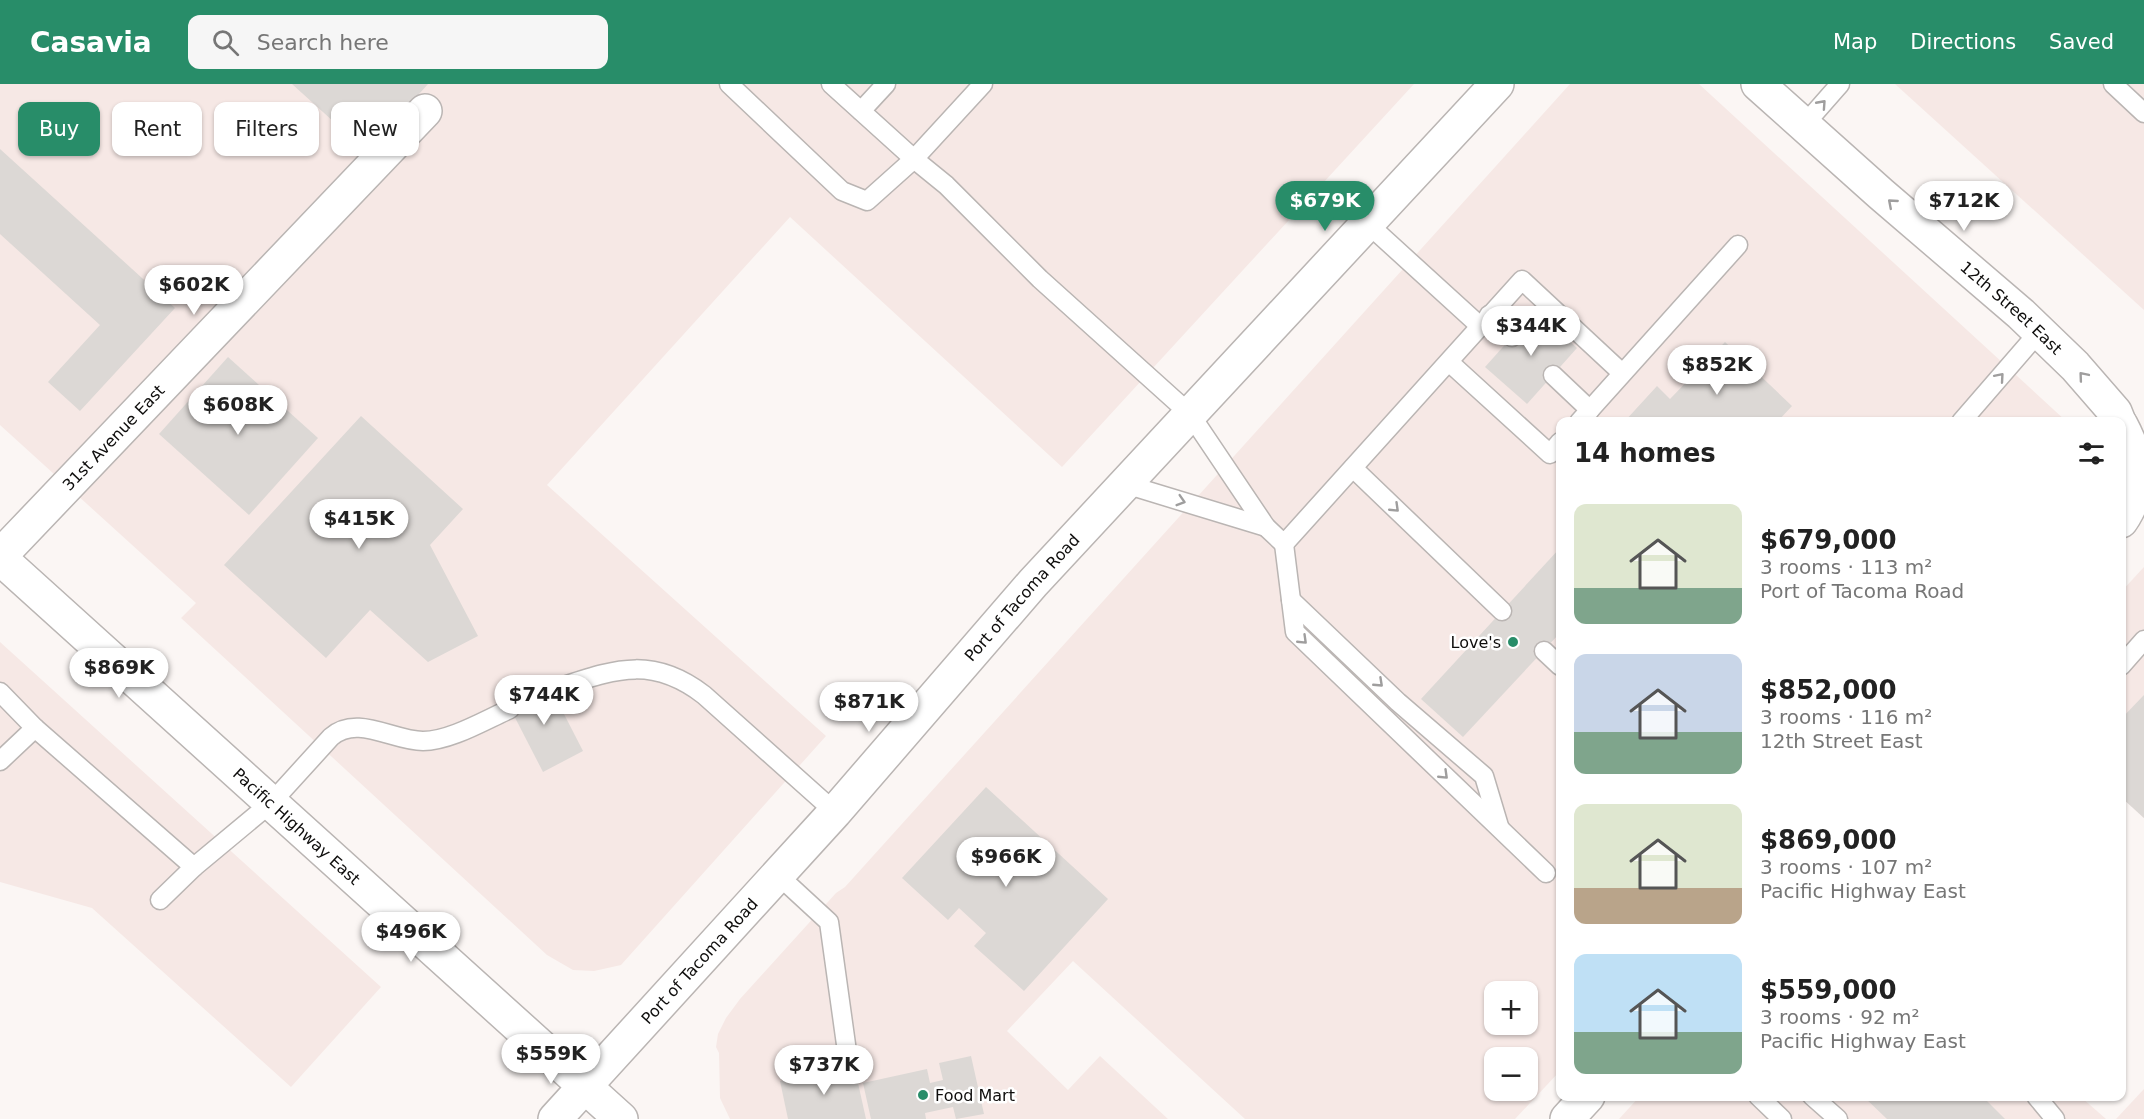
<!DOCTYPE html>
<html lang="en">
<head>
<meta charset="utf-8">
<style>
	body { margin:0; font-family:"DejaVu Sans",sans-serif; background:#f6f6f6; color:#222; height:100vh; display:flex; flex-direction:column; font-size:22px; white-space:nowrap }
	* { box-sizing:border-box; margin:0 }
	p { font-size:20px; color:#767676 }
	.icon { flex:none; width:33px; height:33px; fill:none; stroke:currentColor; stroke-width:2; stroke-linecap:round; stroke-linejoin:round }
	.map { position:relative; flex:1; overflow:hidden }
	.drawer { position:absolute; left:1556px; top:333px; width:570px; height:684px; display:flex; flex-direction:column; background:#fff; border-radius:12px; box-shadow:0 2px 4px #0004 }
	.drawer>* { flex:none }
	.hud { position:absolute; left:18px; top:18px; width:570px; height:54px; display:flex; gap:12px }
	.controls { position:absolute; left:1484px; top:897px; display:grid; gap:12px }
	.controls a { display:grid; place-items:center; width:54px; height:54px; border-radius:12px; background:#fff; box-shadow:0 2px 4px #0004; font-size:30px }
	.price { position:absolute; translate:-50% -51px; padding:0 14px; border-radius:21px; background:#fff; color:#222; font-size:20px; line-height:39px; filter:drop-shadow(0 2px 3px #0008) }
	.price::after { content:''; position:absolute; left:50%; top:36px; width:18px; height:14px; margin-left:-9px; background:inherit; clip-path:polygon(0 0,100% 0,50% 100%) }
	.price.active { background:#288d69; color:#fff }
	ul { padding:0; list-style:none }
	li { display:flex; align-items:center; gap:18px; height:150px; padding:0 18px }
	li span { display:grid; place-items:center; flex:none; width:168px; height:120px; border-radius:12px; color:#555 }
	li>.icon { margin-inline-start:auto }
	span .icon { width:72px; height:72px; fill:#fffc; stroke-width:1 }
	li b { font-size:26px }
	h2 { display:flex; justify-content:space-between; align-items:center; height:72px; padding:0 18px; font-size:26px }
	.tag { padding:0 21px; border-radius:12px; background:#fff; box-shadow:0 2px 4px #0004; font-size:21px; line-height:54px }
	.tag.active { background:#288d69; color:#fff }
	header { display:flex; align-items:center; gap:36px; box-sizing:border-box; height:84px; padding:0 30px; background:#288d69; color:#fff }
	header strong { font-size:28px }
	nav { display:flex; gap:33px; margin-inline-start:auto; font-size:21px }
	.search { width:420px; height:54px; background:#f6f6f6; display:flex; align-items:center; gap:15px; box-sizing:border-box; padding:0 21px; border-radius:12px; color:#767676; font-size:22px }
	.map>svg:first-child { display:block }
</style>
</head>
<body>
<header>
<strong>Casavia</strong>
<div class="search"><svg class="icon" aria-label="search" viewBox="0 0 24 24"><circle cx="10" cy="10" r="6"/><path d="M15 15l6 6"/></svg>Search here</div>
<nav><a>Map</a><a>Directions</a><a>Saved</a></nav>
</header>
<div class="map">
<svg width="2144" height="1035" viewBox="0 0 2144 1035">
	<rect width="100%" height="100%" fill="#fbf6f4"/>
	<g fill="#f6e8e5" fill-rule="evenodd">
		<polygon points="0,0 1414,0 1062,383 790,133 547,401 826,652 621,881 594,887 573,886 547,871 181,534 196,519 0,341"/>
		<path d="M1570,0H1699L2066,337L1560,338V987L1515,1035H1245L1073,877L1007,947L1068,1006L1100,972L1168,1035H730L720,1014L719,969L716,963L718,950L726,934L740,915L836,809L845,803ZM1494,908H1527V940H1494ZM1494,974H1527V1006H1494Z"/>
		<polygon points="1895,0 2144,0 2144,226"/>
		<polygon points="2144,483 2144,734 2121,713 2121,508"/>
		<polygon points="0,558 381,903 291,1003 92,824 0,798"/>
		<polygon points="2144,1005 2144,1035 2116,1035"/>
		<polygon points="1640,1012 2081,1013 2106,1035 1619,1035"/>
	</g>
	<g fill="#dcd8d5">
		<polygon points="292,0 428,0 385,48 373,37 355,57"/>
		<polygon points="0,65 175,224 80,327 48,298 100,241 0,150"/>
		<polygon points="1536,226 1577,264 1527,320 1485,283"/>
		<polygon points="1725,258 1792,322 1777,338 1624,338 1657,302 1670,315"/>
		<polygon points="228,273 318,354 249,431 159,350"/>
		<polygon points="361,332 463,425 430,461 478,552 428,578 370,526 326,574 224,481"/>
		<polygon points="1560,464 1560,549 1463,653 1421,615"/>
		<polygon points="546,595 583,667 543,688 506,616"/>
		<polygon points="2144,611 2144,734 2121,713 2121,635"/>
		<polygon points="986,703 1108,815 1024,907 974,862 986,849 959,824 948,836 902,794"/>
		<polygon points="971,972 984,1030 956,1035 953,1023 925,1029 926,1035 871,1035 863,999 927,985 930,999 943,996 939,979"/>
		<polygon points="854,981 866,1035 788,1035 780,997"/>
		<polygon points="1863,1012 1982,1012 2005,1035 1887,1035"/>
	</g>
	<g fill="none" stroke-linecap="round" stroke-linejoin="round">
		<defs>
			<g id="service">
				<polyline points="729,0 842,107 867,117 914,75 983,0"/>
				<polyline points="831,0 914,75 946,101 1040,195 1190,330 1266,443 1284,460 1522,196 1622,289"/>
				<polyline points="2113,0 2144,29"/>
				<polyline points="861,27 886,0"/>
				<polyline points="1804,41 1840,0"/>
				<polyline points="1368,140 1480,242"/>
				<polyline points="1489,231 1512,253"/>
				<polyline points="1449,278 1550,370 1560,358"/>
				<polyline points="1553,291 1590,326"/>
				<polyline points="1579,338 1738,161"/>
				<polyline points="1961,338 2039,248"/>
				<polyline points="1353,384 1502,527"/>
				<polyline points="1125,400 1266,443"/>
				<polyline points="1284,460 1295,548 1546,789"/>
				<polyline points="1291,516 1398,618 1484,692 1499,742"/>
				<polyline points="1544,567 1560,582"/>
				<polyline points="2121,582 2144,556"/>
				<path d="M551,606C611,587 649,569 704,611L835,728"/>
				<polyline points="0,608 35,644"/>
				<path d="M0,677L35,644L194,783L271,719L331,653C357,630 393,657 423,657C450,657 485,636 510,625"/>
				<polyline points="778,791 829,838 849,982"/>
				<polyline points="160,816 194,783"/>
				<polyline points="1758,1012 1782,1035"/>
				<polyline points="1812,1012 1838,1035"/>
				<polyline points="2036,1012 2055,1035"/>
			</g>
			<g id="minor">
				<path id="s1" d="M0,472L425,27"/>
			</g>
			<g id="tertiary">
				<path id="s2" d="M1758,0L1881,110L2021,230L2075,282L2115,328L2119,338"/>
				<path d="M2121,341C2129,356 2139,380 2138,397C2137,408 2127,429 2121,437"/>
				<polyline points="1567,1035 1588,1012"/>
			</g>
			<g id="secondary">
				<path id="s3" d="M0,474L621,1035"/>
				<path id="s4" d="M555,1035L835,728L1033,499L1497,0"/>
			</g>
		</defs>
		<use href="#service" stroke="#bab5b3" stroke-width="21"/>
		<use href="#minor" stroke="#bab5b3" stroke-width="36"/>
		<use href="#tertiary" stroke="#bab5b3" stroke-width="36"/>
		<use href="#secondary" stroke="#bab5b3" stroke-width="36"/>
		<use href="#service" stroke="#fff" stroke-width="18"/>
		<use href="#minor" stroke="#fff" stroke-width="33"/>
		<use href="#tertiary" stroke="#fff" stroke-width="33"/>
		<use href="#secondary" stroke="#fff" stroke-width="33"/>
	</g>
	<defs><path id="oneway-chevron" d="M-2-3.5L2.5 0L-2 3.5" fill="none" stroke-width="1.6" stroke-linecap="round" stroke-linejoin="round" transform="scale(1.5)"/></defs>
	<g stroke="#9f9e9e">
		<use href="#oneway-chevron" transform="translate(1822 20) rotate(-48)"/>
		<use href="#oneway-chevron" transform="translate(1892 119) rotate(-139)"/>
		<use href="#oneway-chevron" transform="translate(2083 292) rotate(-130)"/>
		<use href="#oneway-chevron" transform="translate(2000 293) rotate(-49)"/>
		<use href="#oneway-chevron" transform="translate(1181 417) rotate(17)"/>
		<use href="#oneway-chevron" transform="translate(1395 424) rotate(44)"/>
		<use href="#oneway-chevron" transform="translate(1303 556) rotate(44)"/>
		<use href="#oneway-chevron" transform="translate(1379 599) rotate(43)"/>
		<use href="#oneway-chevron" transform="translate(1444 691) rotate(44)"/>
	</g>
	<g fill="#288d69" stroke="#fff" stroke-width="2">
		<circle cx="1513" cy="558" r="6"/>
		<circle cx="923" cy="1011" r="6"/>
	</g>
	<g text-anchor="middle" stroke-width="5" stroke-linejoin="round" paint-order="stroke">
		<g font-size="16" fill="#0e0d0c" stroke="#fff">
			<text dy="6" stroke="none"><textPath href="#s2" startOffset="338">12th Street East</textPath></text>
			<text dy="6" stroke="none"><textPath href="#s1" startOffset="164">31st Avenue East</textPath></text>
			<text dy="6" stroke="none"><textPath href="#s4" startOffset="700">Port of Tacoma Road</textPath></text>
			<text dy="6" stroke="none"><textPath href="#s3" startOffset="400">Pacific Highway East</textPath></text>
			<text dy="6" stroke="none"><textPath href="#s4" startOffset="214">Port of Tacoma Road</textPath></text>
		</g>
		<g font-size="16" fill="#0e0d0c" stroke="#fff" text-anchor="end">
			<text x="1501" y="564">Love's</text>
			<text x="935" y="1017" text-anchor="start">Food Mart</text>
		</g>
	</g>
</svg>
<div class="controls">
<a>+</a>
<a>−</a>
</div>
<b class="price active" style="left:1325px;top:148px">$679K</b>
<b class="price" style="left:1964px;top:148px">$712K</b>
<b class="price" style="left:194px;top:232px">$602K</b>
<b class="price" style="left:1531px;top:273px">$344K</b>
<b class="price" style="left:1717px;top:312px">$852K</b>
<b class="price" style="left:238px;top:352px">$608K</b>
<b class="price" style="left:359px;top:466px">$415K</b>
<b class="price" style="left:119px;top:615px">$869K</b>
<b class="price" style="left:544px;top:642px">$744K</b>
<b class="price" style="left:869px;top:649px">$871K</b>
<b class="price" style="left:1006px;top:804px">$966K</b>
<b class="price" style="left:411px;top:879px">$496K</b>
<b class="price" style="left:551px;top:1001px">$559K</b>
<b class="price" style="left:824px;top:1012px">$737K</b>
<div class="hud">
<a class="tag active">Buy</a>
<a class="tag">Rent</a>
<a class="tag">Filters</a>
<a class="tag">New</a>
</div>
<section class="drawer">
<h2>14 homes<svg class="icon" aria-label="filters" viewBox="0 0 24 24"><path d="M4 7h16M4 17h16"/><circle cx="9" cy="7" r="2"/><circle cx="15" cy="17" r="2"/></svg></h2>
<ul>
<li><span style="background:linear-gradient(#dfe7d0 70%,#7fa58c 0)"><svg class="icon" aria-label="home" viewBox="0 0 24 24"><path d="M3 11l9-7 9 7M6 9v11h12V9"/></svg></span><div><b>$679,000</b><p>3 rooms · 113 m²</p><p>Port of Tacoma Road</p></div></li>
<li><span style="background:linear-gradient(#c9d6e8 65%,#7fa58c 0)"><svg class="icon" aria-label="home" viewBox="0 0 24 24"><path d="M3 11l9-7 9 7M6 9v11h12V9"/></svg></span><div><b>$852,000</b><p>3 rooms · 116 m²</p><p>12th Street East</p></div></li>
<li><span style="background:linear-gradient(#dfe7d0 70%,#b9a48a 0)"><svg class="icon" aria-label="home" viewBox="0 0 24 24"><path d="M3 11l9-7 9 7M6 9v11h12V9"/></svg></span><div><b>$869,000</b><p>3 rooms · 107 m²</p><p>Pacific Highway East</p></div></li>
<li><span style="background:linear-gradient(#bfe0f5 65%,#7fa58c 0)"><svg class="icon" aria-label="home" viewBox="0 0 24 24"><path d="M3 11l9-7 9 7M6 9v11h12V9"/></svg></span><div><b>$559,000</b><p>3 rooms · 92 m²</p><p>Pacific Highway East</p></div></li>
</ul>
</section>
</div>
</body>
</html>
